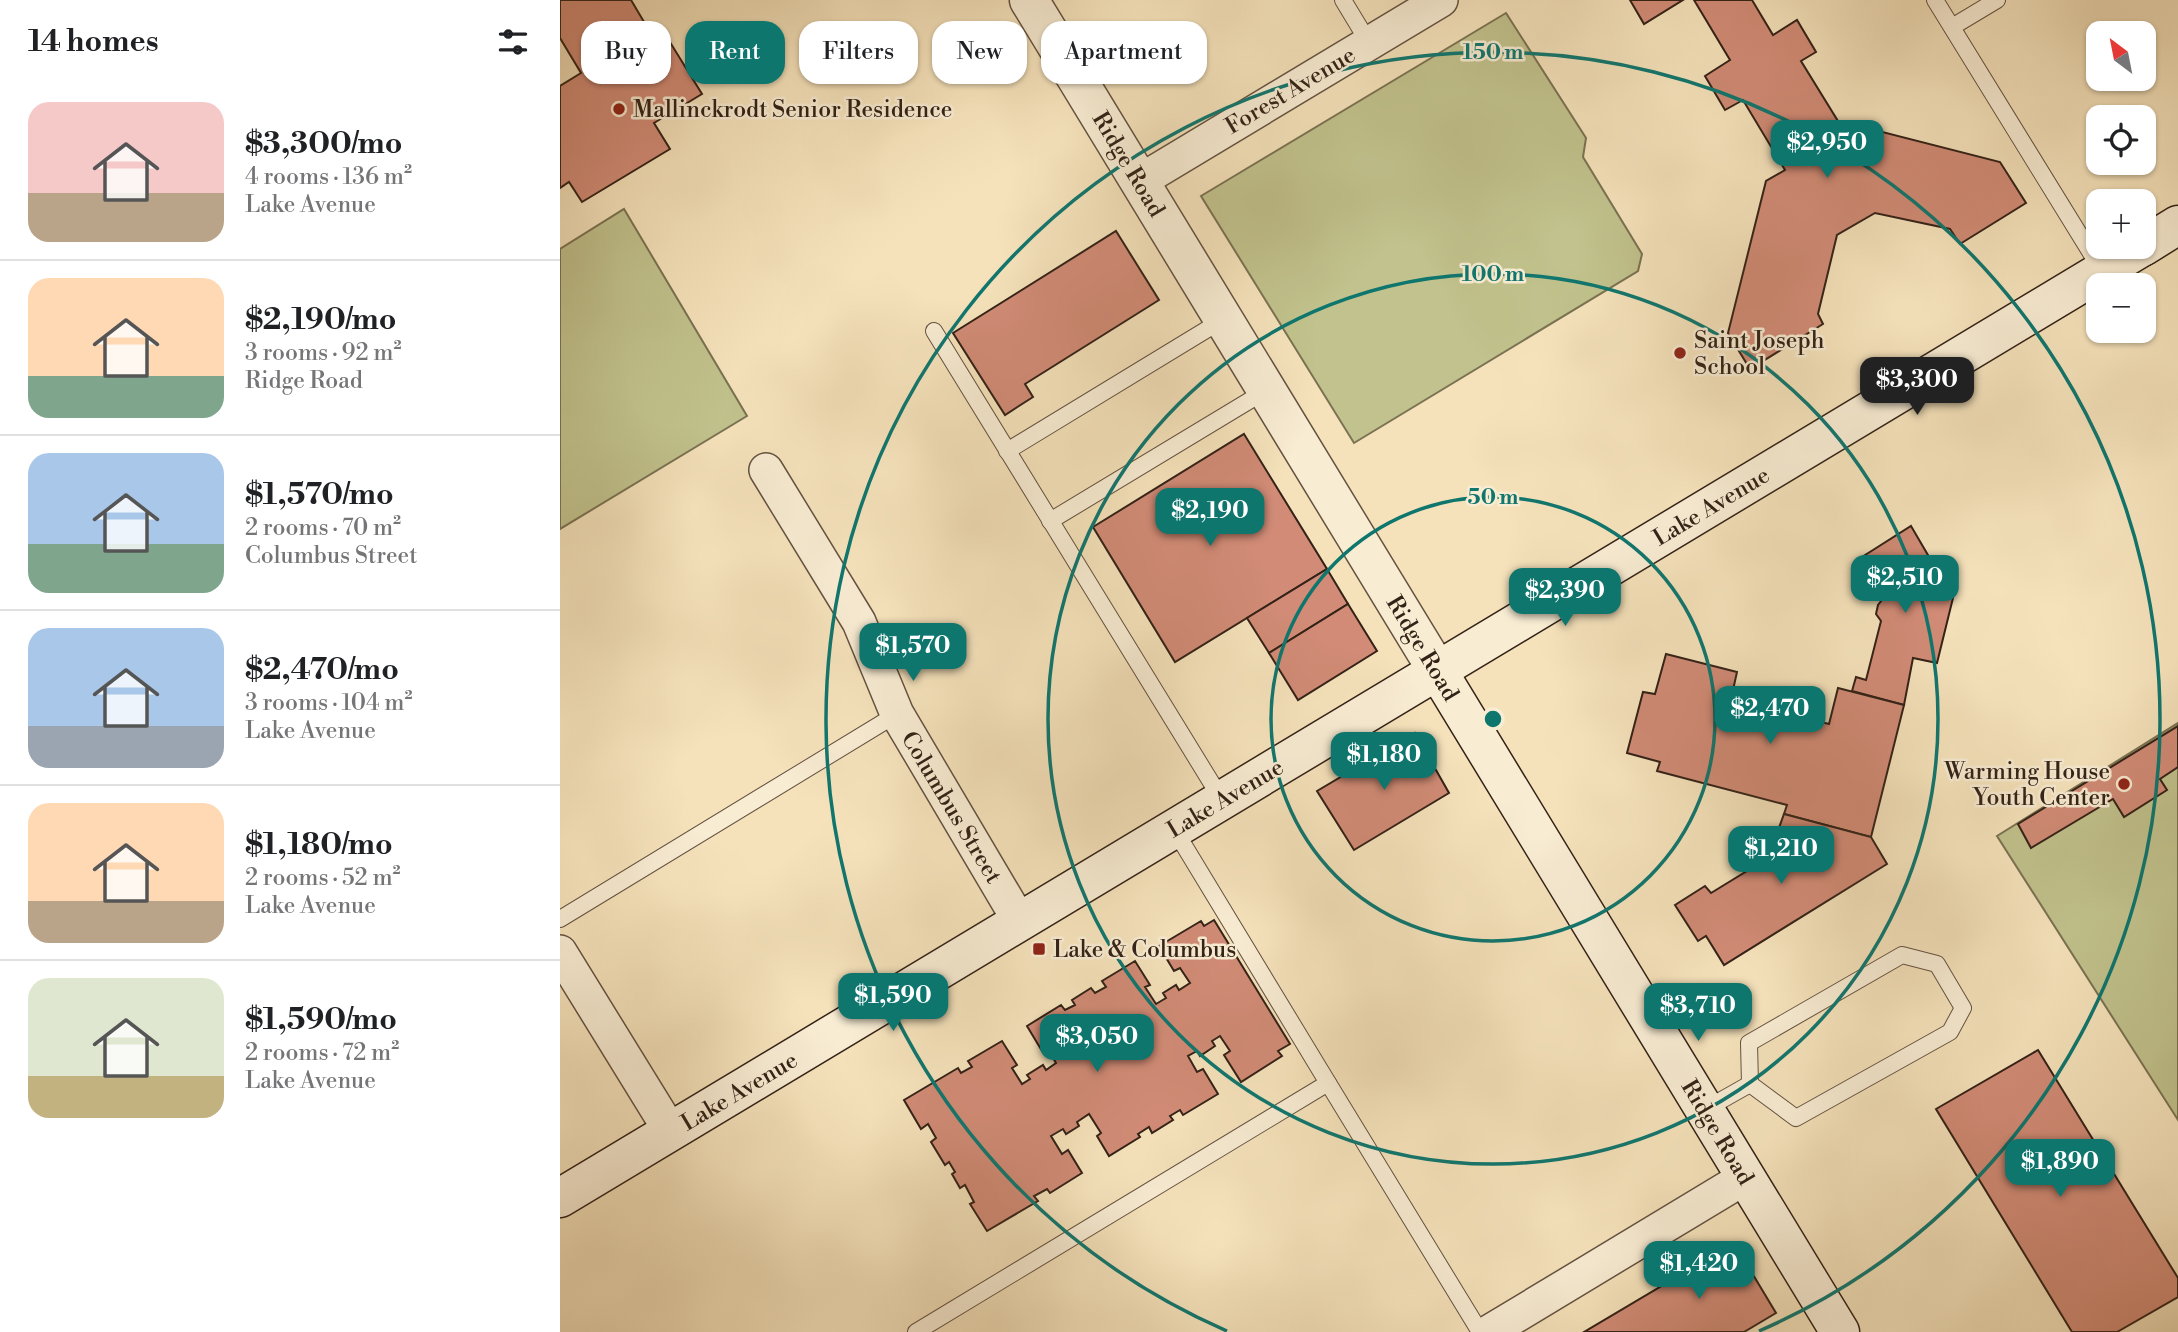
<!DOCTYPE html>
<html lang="en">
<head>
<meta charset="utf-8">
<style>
	body { margin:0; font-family:"Libre Bodoni",serif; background:#f2f2f2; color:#202124; height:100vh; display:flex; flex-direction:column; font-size:26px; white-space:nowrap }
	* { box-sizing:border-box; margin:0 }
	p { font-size:23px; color:#757577 }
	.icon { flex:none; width:38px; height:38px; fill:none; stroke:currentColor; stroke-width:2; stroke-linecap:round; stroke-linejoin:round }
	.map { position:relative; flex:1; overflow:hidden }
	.panel { display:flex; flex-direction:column; background:#fff; width:560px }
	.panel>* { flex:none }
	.hud { position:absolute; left:21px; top:21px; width:665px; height:63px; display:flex; gap:14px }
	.needle { width:46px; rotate:328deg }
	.controls { position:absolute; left:1526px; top:21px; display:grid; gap:14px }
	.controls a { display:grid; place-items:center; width:70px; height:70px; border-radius:14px; background:#fff; box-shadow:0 2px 5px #0004; font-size:35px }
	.price { position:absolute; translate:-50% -60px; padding:0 16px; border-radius:14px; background:#0f766e; color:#fff; font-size:23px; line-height:46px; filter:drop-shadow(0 2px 4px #0008) }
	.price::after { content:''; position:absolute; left:50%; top:42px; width:21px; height:16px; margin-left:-10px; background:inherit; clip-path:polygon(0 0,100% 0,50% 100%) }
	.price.active { background:#222; color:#fff }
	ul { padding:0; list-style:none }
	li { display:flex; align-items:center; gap:21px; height:175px; padding:0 28px }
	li+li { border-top:2px solid #e0e0e0 }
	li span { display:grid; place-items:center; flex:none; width:196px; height:140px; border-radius:21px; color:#555 }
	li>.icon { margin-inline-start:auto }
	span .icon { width:84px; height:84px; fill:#fffc; stroke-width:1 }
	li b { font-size:30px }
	h2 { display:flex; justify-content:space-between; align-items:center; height:84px; padding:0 28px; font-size:30px }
	.tag { padding:0 24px; border-radius:21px; background:#fff; box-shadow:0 2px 5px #0004; font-size:24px; line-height:63px }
	.tag.active { background:#0f766e; color:#fff }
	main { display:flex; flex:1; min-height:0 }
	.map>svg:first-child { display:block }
</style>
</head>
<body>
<main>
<section class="panel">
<h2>14 homes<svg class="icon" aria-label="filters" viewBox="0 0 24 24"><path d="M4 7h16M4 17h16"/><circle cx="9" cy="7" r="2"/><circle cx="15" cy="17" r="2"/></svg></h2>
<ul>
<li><span style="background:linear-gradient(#f6c9c9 65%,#b9a48a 0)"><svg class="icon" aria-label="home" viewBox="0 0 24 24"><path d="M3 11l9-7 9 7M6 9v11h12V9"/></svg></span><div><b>$3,300/mo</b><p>4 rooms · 136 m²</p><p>Lake Avenue</p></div></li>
<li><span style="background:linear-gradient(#ffd9b3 70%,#7fa58c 0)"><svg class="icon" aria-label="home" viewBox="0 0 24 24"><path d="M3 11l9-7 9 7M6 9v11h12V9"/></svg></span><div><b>$2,190/mo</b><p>3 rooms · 92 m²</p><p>Ridge Road</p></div></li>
<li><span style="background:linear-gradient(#a9c7e8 65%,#7fa58c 0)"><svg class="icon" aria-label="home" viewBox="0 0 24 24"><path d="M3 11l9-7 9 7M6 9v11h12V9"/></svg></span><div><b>$1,570/mo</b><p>2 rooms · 70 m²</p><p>Columbus Street</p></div></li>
<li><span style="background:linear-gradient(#a9c7e8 70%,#9aa5b1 0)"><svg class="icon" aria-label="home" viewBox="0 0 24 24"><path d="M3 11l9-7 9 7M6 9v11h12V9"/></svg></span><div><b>$2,470/mo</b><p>3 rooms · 104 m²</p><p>Lake Avenue</p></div></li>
<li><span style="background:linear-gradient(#ffd9b3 70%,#b9a48a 0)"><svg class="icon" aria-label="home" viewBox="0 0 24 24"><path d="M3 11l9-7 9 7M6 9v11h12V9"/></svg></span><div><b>$1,180/mo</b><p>2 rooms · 52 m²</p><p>Lake Avenue</p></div></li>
<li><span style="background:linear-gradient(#dfe7d0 70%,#c2b280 0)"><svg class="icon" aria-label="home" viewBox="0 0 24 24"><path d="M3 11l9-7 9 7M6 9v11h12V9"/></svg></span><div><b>$1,590/mo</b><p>2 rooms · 72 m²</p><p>Lake Avenue</p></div></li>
</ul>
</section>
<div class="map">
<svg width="1618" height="1332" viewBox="0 0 1618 1332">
	<rect width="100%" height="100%" fill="#f5e2bb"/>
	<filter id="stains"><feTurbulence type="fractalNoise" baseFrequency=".00286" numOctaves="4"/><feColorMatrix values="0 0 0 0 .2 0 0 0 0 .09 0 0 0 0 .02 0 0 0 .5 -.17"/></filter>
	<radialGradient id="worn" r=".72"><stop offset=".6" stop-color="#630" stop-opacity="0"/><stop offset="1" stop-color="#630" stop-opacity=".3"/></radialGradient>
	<g fill="#c1c28d" stroke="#7a7252" stroke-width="2">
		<polygon points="946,13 1026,138 1023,157 1082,254 1078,271 794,443 641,196"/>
		<polygon points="64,209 187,416 0,529 0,249"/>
		<polygon points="1618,723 1618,1120 1437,836"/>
	</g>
	<g fill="#d18b76" stroke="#332217" stroke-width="2">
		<polygon points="0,0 71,0 90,32 100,26 142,94 94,123 110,149 22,202 9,182 0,188 0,86 21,73 0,38"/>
		<polygon points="1070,0 1123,0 1084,24"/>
		<polygon points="1134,0 1192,0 1213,35 1237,20 1256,52 1241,61 1286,134 1299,126 1440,162 1466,203 1400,244 1390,229 1315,213 1277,235 1258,314 1263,324 1190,369 1168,333 1206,181 1225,170 1183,100 1165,110 1145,76 1170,60"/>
		<polygon points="556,231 599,300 465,384 473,397 445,415 393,333"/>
		<polygon points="684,434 767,569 615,662 533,527"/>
		<polygon points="1351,526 1393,598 1377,663 1353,658 1344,705 1292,691 1296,677 1306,680 1321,621 1316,614 1318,605 1326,595 1302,557"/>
		<polygon points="767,569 788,604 709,653 687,618"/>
		<polygon points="788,604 817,651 738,700 709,653"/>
		<polygon points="1106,654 1177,672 1171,699 1269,724 1278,688 1344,705 1311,837 1224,814 1227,805 1097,771 1100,762 1067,753 1083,692 1095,694"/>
		<polygon points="1618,726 1618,767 1600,779 1607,790 1564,817 1553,799 1471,848 1458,824"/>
		<polygon points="855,733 889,793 794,850 757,791"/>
		<polygon points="1224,814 1311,837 1327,864 1164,965 1146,936 1138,941 1115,905 1145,886 1151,893 1208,858"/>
		<polygon points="654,920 730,1044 718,1051 722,1056 681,1082 664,1055 670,1051 660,1036 652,1041 655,1046 640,1056 637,1051 628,1056 637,1072 643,1069 658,1094 623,1115 620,1110 610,1116 613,1120 592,1133 589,1127 578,1134 580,1137 549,1156 537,1136 541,1133 529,1114 517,1122 519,1126 506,1134 503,1129 491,1136 502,1154 508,1150 522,1173 490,1193 487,1189 474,1196 478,1201 427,1231 410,1204 414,1202 405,1185 400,1188 392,1174 395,1172 389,1162 385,1165 371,1142 376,1138 368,1124 361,1129 344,1100 398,1068 401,1073 412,1067 408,1061 442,1041 457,1065 452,1068 462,1084 470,1079 467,1075 483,1065 486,1070 496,1063 487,1048 482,1051 467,1026 501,1005 505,1010 515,1005 512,1000 531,988 535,993 546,987 542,981 575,961 590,985 585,987 596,1004 606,998 603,993 616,985 619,990 630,983 620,968 614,971 599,946 641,921 644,926"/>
		<polygon points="1478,1050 1618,1278 1618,1297 1557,1332 1512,1332 1376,1109"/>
		<polygon points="1174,1243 1216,1313 1184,1332 1024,1332"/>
	</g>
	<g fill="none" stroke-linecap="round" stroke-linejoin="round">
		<defs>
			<g id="service">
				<polyline points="783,0 809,43"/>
				<polyline points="1375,0 1542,271"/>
				<polyline points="1392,27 1437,0"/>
				<polyline points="374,331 662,800"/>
				<polyline points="447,451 664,319"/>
				<polyline points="490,521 707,390"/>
				<polyline points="614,829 768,1083"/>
				<polyline points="0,919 337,714"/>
				<polyline points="1144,1110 1190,1084 1189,1043 1342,955 1377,964 1403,1008 1390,1032 1236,1118 1190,1084"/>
				<polyline points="356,1332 768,1083 920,1332"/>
			</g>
			<g id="minor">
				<polyline points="580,181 881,0"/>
				<polyline points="206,470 299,622 337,714 460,922"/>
				<polyline points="0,952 111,1132"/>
				<polyline points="929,1332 1186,1177"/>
			</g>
			<polyline id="tertiary" points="469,0 877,670"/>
			<g id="secondary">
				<polyline points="1584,246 1618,225"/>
				<polyline points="877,670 1280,1332"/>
				<polyline points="0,1198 1582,247"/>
			</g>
		</defs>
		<use href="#service" stroke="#645240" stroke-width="18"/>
		<use href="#minor" stroke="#645240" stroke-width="36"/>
		<use href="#tertiary" stroke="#645240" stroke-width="41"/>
		<use href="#secondary" stroke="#332217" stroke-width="41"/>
		<use href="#service" stroke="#f8ecd3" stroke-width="16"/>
		<use href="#minor" stroke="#f8ecd3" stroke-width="33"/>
		<use href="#tertiary" stroke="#f8ecd3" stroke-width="38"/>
		<use href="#secondary" stroke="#f8ecd3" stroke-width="38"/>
	</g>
	<g fill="none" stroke="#0f766e" stroke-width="3.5">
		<circle cx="933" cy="719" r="222"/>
		<circle cx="933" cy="719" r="445"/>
		<path d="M667 1331A667 667 0 1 1 1199 1331"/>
	</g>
	<g fill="#8f2418" stroke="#f8ecd3" stroke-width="2.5">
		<circle cx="59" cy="109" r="7"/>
		<circle cx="1120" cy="353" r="7"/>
		<circle cx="1564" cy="784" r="7"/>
		<rect x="472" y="942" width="14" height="14" rx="3.5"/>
	</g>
	<g text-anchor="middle" stroke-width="5" stroke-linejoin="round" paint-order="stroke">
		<g font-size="23" fill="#332217" stroke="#f8ecd3">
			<text transform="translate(730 90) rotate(-31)" y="8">Forest Avenue</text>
			<text transform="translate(569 164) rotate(59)" y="8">Ridge Road</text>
			<text transform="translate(1151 506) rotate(-31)" y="8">Lake Avenue</text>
			<text transform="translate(863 648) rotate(59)" y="8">Ridge Road</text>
			<text transform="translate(665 798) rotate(-31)" y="8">Lake Avenue</text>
			<text transform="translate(392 807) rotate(59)" y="8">Columbus Street</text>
			<text transform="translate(179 1091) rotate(-31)" y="8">Lake Avenue</text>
			<text transform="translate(1158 1132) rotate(59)" y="8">Ridge Road</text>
		</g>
		<g font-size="23" fill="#332217" stroke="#f8ecd3" text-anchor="start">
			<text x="73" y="117">Mallinckrodt Senior Residence</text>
			<text x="1134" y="348">Saint Joseph<tspan x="1134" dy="26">School</tspan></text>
			<text x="1550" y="779" text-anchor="end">Warming House<tspan x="1550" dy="26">Youth Center</tspan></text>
			<text x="493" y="957">Lake &amp; Columbus</text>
		</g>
	</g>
	<circle cx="933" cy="719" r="10" fill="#0f766e" stroke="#f8ecd3" stroke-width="3.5"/>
	<g font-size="21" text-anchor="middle" font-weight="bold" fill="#0f766e" stroke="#f8ecd3" stroke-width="5" stroke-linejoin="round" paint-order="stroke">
		<text x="933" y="59">150 m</text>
		<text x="933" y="281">100 m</text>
		<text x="933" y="504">50 m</text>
	</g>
	<rect width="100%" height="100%" filter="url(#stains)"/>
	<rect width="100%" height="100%" fill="url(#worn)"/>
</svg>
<div class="controls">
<a><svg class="needle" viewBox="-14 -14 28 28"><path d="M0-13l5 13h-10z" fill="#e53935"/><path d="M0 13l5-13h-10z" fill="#757577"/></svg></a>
<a><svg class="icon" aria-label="locate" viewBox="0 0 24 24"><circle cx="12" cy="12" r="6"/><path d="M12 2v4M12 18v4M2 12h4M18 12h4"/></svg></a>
<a>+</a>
<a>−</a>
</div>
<b class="price" style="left:1267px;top:180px">$2,950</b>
<b class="price active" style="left:1357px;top:417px">$3,300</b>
<b class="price" style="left:650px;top:548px">$2,190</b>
<b class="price" style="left:1345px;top:615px">$2,510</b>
<b class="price" style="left:1005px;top:628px">$2,390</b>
<b class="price" style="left:353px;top:683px">$1,570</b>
<b class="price" style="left:1210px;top:746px">$2,470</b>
<b class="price" style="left:824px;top:792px">$1,180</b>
<b class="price" style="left:1221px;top:886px">$1,210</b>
<b class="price" style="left:333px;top:1033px">$1,590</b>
<b class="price" style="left:1138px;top:1043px">$3,710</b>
<b class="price" style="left:537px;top:1074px">$3,050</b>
<b class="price" style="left:1500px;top:1199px">$1,890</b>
<b class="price" style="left:1139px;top:1301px">$1,420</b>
<div class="hud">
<a class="tag">Buy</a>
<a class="tag active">Rent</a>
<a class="tag">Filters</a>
<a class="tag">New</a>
<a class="tag">Apartment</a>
</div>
</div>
</main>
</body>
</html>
